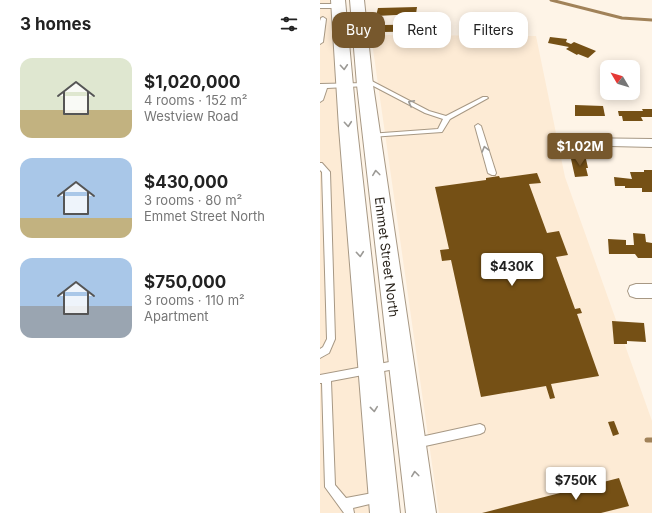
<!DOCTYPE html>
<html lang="en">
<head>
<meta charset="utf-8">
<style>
	body { margin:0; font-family:Inter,sans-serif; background:#f6f6f6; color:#222; height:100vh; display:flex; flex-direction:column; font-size:15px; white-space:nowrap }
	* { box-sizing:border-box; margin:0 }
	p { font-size:13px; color:#767676 }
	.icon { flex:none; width:22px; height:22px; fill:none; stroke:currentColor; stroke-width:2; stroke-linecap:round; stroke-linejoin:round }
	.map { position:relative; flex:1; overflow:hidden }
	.details { display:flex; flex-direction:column; background:#fff; width:320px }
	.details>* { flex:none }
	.hud { position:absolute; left:12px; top:12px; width:260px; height:36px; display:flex; gap:8px }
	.needle { width:26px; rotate:308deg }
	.tools { position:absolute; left:280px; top:60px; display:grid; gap:8px }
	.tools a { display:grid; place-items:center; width:40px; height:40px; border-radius:8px; background:#fff; box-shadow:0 2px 10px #0003; font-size:20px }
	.price { position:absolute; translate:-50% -34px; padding:0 9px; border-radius:4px; background:#fff; color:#222; font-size:13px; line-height:26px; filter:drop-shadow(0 1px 2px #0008) }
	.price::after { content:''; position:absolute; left:50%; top:24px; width:12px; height:9px; margin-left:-6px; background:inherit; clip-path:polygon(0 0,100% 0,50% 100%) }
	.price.active { background:#77582d; color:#fff }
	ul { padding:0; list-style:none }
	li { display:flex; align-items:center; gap:12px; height:100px; padding:0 20px }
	li span { display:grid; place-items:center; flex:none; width:112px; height:80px; border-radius:12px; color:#555 }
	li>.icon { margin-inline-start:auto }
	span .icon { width:48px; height:48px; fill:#fffc; stroke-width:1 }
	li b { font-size:17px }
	h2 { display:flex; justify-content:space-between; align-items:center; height:48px; padding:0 20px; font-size:17px }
	.tag { padding:0 14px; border-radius:12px; background:#fff; box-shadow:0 2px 10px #0003; font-size:14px; line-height:36px }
	.tag.active { background:#77582d; color:#fff }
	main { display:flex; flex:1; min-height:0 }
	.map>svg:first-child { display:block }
</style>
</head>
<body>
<main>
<section class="details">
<h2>3 homes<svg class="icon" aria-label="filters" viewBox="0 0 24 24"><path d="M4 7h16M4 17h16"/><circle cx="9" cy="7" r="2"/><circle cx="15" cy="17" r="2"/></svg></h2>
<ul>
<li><span style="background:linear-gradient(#dfe7d0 65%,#c2b280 0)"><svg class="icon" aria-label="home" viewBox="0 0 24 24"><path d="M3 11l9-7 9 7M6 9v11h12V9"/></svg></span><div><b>$1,020,000</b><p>4 rooms · 152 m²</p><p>Westview Road</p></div></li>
<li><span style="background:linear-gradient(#a9c7e8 75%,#c2b280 0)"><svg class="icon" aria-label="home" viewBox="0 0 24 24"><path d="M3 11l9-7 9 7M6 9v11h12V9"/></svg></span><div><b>$430,000</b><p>3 rooms · 80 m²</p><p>Emmet Street North</p></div></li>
<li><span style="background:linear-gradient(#a9c7e8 60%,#9aa5b1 0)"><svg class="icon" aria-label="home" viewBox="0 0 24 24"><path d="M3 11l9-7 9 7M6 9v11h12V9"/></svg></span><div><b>$750,000</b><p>3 rooms · 110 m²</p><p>Apartment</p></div></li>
</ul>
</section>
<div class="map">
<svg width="332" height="513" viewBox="0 0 332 513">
	<rect width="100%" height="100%" fill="#fef4e7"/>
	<g fill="#fdebd5">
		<polygon points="0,0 15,0 67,513 0,513"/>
		<polygon points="51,35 216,36 245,177 332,421 332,513 119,513"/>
	</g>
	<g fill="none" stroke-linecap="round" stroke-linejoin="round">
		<polyline stroke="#a18259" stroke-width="3" points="231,0 302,18 332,20"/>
		<polyline stroke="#a18259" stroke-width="5" points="327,440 332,440"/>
	</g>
	<g fill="#755015">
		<polygon points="97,7 96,14 56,16 58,8"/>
		<polygon points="122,24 122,31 63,32 64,25"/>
		<polygon points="230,37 247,39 246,42 251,44 254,42 276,51 268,58 258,54 257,55 246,49 249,47 228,43"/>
		<polygon points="255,105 283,106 285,116 255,116"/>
		<polygon points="322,109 332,109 332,117 321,117 323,121 303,121 302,116 299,116 298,111 323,111"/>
		<polygon points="251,159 266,159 268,168 266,168 268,176 255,177"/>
		<polygon points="324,170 332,170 332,192 322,192 322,188 305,188 305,186 295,186 294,177 312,179 310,172 324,172"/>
		<polygon points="217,173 221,183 209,184 227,233 239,231 248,255 236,257 255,309 260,308 262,313 257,314 279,376 231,384 235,398 230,399 226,386 161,397 131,260 122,261 120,250 129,249 115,187 166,180 166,178 179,176 180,178"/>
		<polygon points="313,233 325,234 326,242 332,243 332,258 318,258 315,254 289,254 288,239 306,240 306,245 314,245"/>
		<polygon points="292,321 324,323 326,342 307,341 307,344 294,344"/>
		<polygon points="294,421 299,434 293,436 288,422"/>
		<polygon points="299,478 309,506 281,513 162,513"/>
	</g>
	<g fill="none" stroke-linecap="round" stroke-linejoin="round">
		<defs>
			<g id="service">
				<polygon points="0,4 18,4 21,6 18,8 0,8"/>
				<polygon points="3,17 6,19 3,42 0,44 0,21 1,18"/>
				<polygon points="44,77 109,111 126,116 163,97 167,97 168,98 130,119 122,132 51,137 48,135 49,134 118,129 123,119 105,113 42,80 41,79"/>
				<polygon points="45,83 47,84 47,86 7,88 3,100 0,102 0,84"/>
				<polygon points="158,124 161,126 176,173 175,175 172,175 168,173 155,126"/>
				<polygon points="0,163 2,163 10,172 15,339 9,353 0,358 0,349 3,347 7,339 2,172 0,170"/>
				<polygon points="80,360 83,361 85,364 83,367 80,368 11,381 15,485 26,498 58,492 62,493 63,497 62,501 58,502 33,508 34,513 24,513 5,487 2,383 0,383 0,375"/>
				<polygon points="160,424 164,426 165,429 164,432 160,434 96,448 92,446 91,443 92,440 96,438"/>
			</g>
			<g id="minor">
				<polygon points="254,138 332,139 332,147 249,145 247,142 249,139"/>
				<polygon points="316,284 332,284 332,298 316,298 310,296 308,291 310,286"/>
			</g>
			<g id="primary">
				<polygon points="11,0 25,0 37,128 80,513 50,513 19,128"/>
				<polygon points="30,0 44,0 53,85 116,513 86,513 37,85"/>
			</g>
		</defs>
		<use href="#service" stroke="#a79884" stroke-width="2"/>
		<use href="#minor" stroke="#a79884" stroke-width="2"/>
		<use href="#primary" stroke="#a79884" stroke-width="2"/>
		<use href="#service" fill="#fff" fill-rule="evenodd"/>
		<use href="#minor" fill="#fff" fill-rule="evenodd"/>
		<use href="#primary" fill="#fff" fill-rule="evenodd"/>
	</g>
	<defs><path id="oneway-chevron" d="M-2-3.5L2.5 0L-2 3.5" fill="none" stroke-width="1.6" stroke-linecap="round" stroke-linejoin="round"/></defs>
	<g stroke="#9c9a96">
		<use href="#oneway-chevron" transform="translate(24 67) rotate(86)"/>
		<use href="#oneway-chevron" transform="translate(91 103) rotate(-152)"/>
		<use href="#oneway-chevron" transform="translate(28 124) rotate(85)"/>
		<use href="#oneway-chevron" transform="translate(165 149) rotate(-105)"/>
		<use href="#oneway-chevron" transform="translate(56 173) rotate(-97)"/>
		<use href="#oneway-chevron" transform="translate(40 254) rotate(85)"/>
		<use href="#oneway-chevron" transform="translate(54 409) rotate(84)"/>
		<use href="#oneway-chevron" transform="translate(95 474) rotate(-97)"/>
	</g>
	<g text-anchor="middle" stroke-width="4" stroke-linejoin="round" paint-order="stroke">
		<g font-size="13" fill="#241e16" stroke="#fff">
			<text transform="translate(67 257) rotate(83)" y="5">Emmet Street North</text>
		</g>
	</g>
</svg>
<div class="tools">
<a><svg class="needle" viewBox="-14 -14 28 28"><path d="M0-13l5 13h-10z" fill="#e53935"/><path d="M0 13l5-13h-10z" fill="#767676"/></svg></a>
</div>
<b class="price active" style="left:260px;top:167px">$1.02M</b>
<b class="price" style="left:192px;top:287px">$430K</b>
<b class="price" style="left:256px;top:501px">$750K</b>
<div class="hud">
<a class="tag active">Buy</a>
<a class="tag">Rent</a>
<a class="tag">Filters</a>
</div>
</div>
</main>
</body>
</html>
